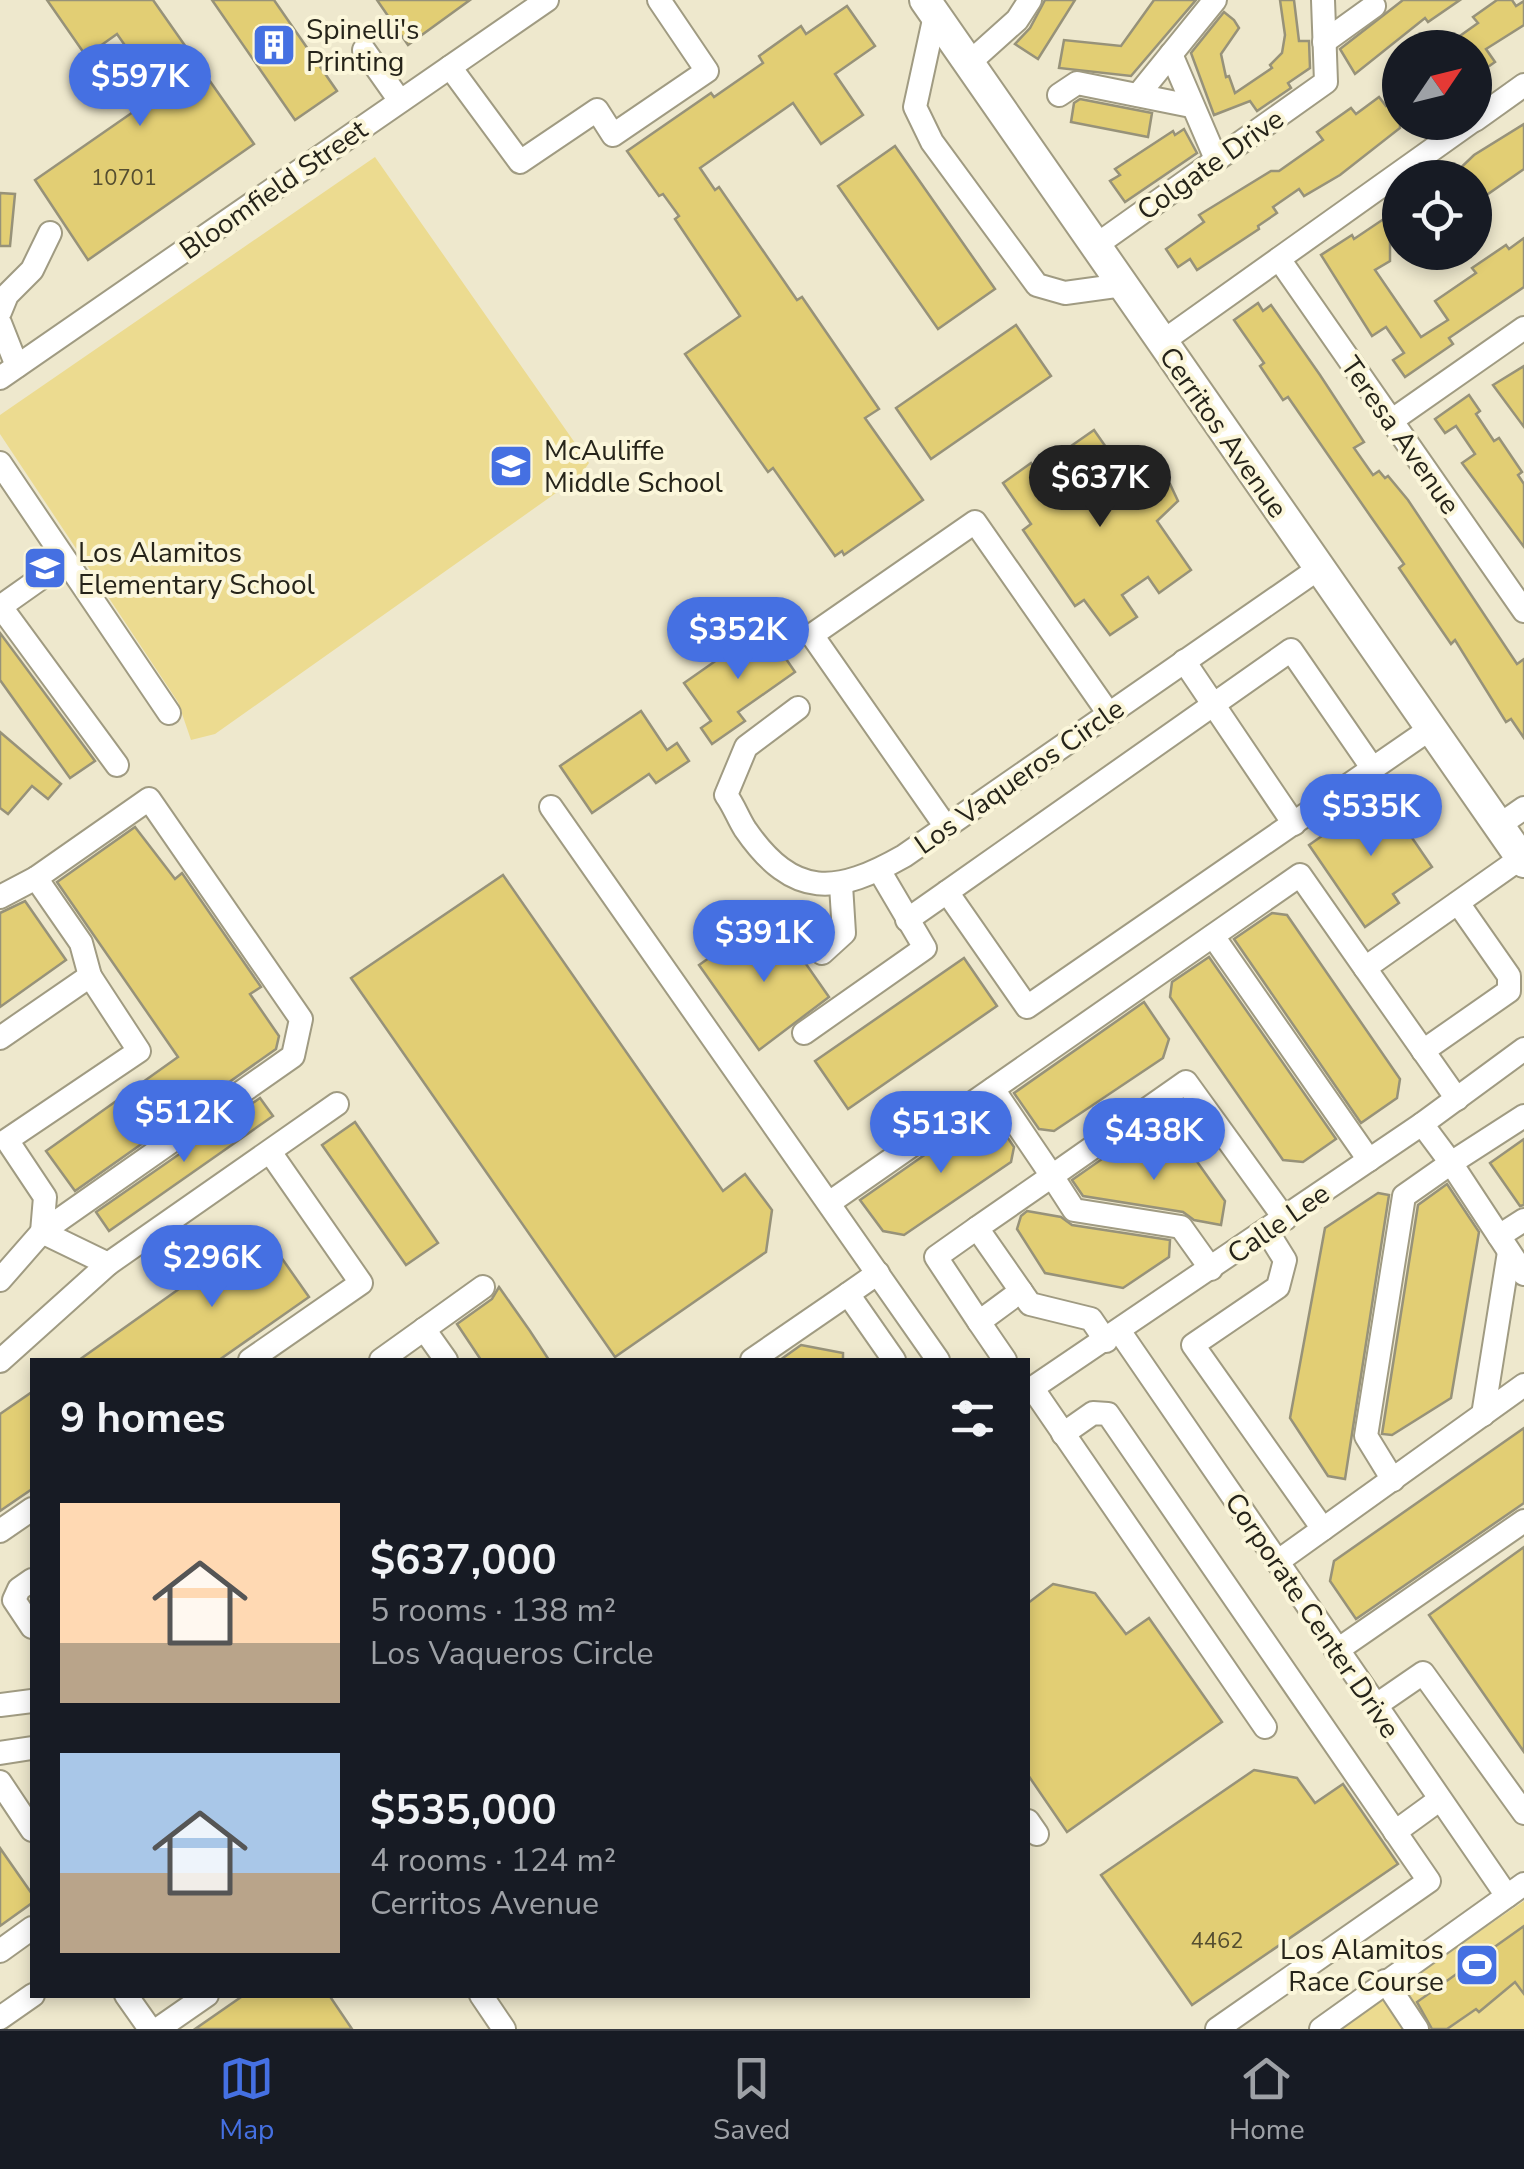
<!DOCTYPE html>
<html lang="en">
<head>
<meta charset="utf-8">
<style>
	body { margin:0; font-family:"Nunito Sans",sans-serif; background:#242831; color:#f1f3f6; height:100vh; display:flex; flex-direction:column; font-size:38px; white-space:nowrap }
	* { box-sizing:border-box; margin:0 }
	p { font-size:32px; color:#9ea1a6 }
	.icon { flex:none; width:55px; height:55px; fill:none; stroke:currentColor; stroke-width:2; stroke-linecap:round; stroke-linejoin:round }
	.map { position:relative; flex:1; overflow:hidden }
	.details { position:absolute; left:30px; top:1358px; width:1000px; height:640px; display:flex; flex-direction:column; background:#171b24; border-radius:0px; box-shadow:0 5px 15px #0003 }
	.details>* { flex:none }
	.needle { width:65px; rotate:55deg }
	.fabs { position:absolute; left:1382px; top:30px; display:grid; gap:20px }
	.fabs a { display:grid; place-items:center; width:110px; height:110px; border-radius:50%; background:#171b24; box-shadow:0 5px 15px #0003; font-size:50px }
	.price { position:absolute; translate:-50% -85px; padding:0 22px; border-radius:35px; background:#4570e2; color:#fff; font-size:32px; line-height:65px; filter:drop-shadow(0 2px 5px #0008) }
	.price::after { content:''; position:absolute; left:50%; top:60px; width:30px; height:22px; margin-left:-15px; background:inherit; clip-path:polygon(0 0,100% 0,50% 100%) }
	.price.active { background:#222; color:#fff }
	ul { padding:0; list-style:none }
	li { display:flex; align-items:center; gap:30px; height:250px; padding:0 30px }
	li span { display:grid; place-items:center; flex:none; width:280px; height:200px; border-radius:0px; color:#555 }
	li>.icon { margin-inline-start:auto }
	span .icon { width:120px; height:120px; fill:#fffc; stroke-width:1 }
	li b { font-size:42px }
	h2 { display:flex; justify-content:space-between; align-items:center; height:120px; padding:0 30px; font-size:42px }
	.tab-bar { display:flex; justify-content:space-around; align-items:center; height:140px; border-top:2px solid #363941; background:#171b24; font-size:28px; color:#9ea1a6 }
	.tab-bar a { display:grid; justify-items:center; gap:5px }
	.tab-bar .active { color:#4570e2 }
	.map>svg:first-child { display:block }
</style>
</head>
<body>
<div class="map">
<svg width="1524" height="2029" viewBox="0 0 1524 2029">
	<rect width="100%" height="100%" fill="#eee8cd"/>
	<g fill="#ecdb90">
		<polygon points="375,157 589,463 580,476 215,734 191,740 178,702 0,434 0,415"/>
		<polygon points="1524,1901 1524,2029 1337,2029"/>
	</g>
	<g fill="#e2ce74" stroke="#979279" stroke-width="2.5">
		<polygon points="47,0 153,0 254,144 88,260 35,180 159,94 117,34 86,56"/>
		<polygon points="212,0 274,0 337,91 295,120"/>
		<polygon points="377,0 470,0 408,45"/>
		<polygon points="1045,0 1075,0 1038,59 1015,44 1030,28"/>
		<polygon points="1154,0 1196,0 1131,76 1059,68 1064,40 1121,46"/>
		<polygon points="1280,0 1294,0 1299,41 1309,41 1310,68 1288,83 1291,88 1257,111 1250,101 1214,115 1191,53 1224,12 1234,20 1239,28 1221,54 1226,77 1229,76 1235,93 1272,68 1270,65 1282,53 1285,35"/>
		<polygon points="1403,0 1460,0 1428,22 1425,18 1355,74 1340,49"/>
		<polygon points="1497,0 1512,0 1516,6 1524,1 1524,25 1486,49 1495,62 1475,76 1475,48 1443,48 1478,23 1473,17"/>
		<polygon points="847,6 875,46 835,74 863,115 821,144 793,103 700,168 715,190 719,187 797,300 802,297 879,409 865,418 923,500 844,555 842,551 835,556 773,468 768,472 685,354 740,316 675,219 679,216 663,194 659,196 627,151 711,93 714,97 763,63 759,56 801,26 806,34"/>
		<polygon points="1400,96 1400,128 1340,175 1304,196 1299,189 1273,207 1277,213 1258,226 1259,229 1197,270 1190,259 1178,267 1166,249 1204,222 1199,215 1271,171 1279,171 1323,140 1317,132 1351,108 1356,114 1379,97 1386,106"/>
		<polygon points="1080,99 1152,113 1148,137 1071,122 1074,103"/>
		<polygon points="1524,124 1524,169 1475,203 1475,178 1450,178 1474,155"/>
		<polygon points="1184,129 1197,153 1125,202 1110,181 1120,175 1115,169 1173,131 1175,135"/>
		<polygon points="895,146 995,289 938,329 838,186"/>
		<polygon points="0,193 15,194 10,246 0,246"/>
		<polygon points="1400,208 1400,250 1390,235 1390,261 1375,270 1421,337 1448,320 1435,301 1476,273 1472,268 1506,245 1509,249 1524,238 1524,287 1449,338 1453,344 1405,377 1393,360 1404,353 1386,327 1372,336 1321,255 1352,235 1354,239"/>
		<polygon points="1258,303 1263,311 1271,305 1320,375 1364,442 1354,448 1373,475 1379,471 1385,478 1388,476 1408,500 1517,664 1524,659 1524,738 1511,719 1506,722 1455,640 1451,644 1399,568 1404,564 1371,517 1288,397 1283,400 1260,366 1264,363 1234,320"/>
		<polygon points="1016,325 1051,376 931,459 896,408"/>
		<polygon points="1524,366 1524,427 1493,385"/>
		<polygon points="1469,395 1480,411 1476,414 1494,441 1499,438 1522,472 1518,475 1524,484 1524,547 1462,463 1475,454 1456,426 1445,433 1435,419"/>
		<polygon points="1094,430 1131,483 1157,471 1170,484 1178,501 1157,521 1191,570 1159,593 1148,577 1122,595 1137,617 1110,635 1084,600 1075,606 1023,530 1031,524 1003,483 1031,463 1049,490 1074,472 1061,453"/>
		<polygon points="764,627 795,672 738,712 745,721 712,744 701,728 711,721 684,683"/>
		<polygon points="0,633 95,761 70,778 0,680"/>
		<polygon points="641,711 667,750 677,743 689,761 656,783 649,774 592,813 560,766"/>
		<polygon points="0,732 61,784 48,799 32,786 8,814 0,808"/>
		<polygon points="1382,794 1432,867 1393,894 1399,903 1365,927 1309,845"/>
		<polygon points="135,827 175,879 182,873 261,987 250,994 279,1036 276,1049 75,1191 46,1151 178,1057 57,882"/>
		<polygon points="503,875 723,1191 745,1174 772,1210 766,1252 615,1357 351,978"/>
		<polygon points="25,901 66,960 0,1007 0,913"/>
		<polygon points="1272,913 1287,915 1400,1079 1397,1098 1361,1123 1234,939"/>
		<polygon points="757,924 776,951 790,941 829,997 759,1050 699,965"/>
		<polygon points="1209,957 1336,1139 1303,1162 1283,1160 1170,997 1172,982"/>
		<polygon points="964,958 997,1006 848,1109 815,1061"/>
		<polygon points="1144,1002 1169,1039 1163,1058 1054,1131 1039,1129 1014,1093"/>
		<polygon points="260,1098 273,1116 109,1231 96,1212"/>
		<polygon points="989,1110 1014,1147 1011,1162 904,1235 883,1231 860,1200"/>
		<polygon points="355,1122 438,1243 406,1265 322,1145"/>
		<polygon points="1524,1139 1524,1205 1520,1206 1490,1163"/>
		<polygon points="1122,1145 1193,1156 1225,1201 1221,1225 1194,1220 1183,1212 1083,1196 1072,1180"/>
		<polygon points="1447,1184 1479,1232 1451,1398 1392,1435 1382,1434 1418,1205"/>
		<polygon points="1378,1193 1389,1195 1345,1479 1328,1476 1290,1418 1325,1228"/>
		<polygon points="1027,1211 1061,1217 1072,1225 1170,1240 1169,1257 1123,1288 1045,1273 1017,1229 1021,1216"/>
		<polygon points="262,1230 309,1297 219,1360 79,1360"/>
		<polygon points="499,1287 530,1331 549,1360 481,1360 457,1324 492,1299"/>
		<polygon points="801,1345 843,1353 843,1360 780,1360"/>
		<polygon points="32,1392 32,1489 0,1511 0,1414"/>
		<polygon points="1524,1428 1524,1503 1356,1619 1330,1581 1334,1561"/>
		<polygon points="1524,1547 1524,1752 1429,1615"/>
		<polygon points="1053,1584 1095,1593 1126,1634 1149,1618 1222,1722 1067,1832 1028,1775 1028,1603"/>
		<polygon points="1254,1770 1297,1778 1315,1803 1343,1784 1398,1864 1192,2005 1101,1875"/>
		<polygon points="0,1848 32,1894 32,1903 0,1926"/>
		<polygon points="1524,1926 1524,1994 1515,1982 1479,2012 1476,2009 1447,2029 1432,2029 1417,2002"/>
		<polygon points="244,1995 329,1995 352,2029 195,2029"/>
	</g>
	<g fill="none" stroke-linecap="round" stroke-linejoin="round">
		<defs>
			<g id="minor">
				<polyline points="935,15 915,107 932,142 1037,285 1065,293 1123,285"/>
				<polyline points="1324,42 1374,6"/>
				<polyline points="364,50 400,101"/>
				<polyline points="1171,54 1216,159"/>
				<polyline points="969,63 1017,20 1030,0"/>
				<polyline points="450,67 520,162 597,110 613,135 707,71 659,0"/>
				<polyline points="1059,95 1077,83 1191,106"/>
				<polyline points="1138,95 1215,0"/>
				<polyline points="1475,120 1524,85"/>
				<polyline points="1095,246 1326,82 1323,0"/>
				<polyline points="1279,259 1524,611"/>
				<polyline points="0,312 7,295 32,270 50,233"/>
				<polyline points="0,323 17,366"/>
				<polyline points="1162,342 1471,122"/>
				<polyline points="0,378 547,0"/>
				<polyline points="1391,421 1524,328"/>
				<polyline points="0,463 169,713"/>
				<polyline points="0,607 65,561"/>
				<polyline points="1,607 117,765"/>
				<polyline points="1184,661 1294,824"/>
				<path d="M798,708L746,747L726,795C734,806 738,818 745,829C794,900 837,894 904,856L1318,569"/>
				<polyline points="1373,769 1291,650 947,892 1027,1007 1430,729"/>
				<polyline points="551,807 938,1360"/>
				<polyline points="1498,826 1524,808"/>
				<polyline points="946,827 812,635 975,522 1109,714"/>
				<polyline points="0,897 36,878"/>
				<polyline points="907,920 947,892"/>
				<polyline points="1213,936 1369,1160"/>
				<polyline points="822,953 844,933 841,885"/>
				<polyline points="804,1033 925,948 879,870"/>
				<polyline points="0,1038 90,976 139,1051 7,1140 45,1197 42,1232"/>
				<polyline points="1423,1051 1509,991 1509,976 1458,903"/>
				<polyline points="993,1089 1052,1176 977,1228 1030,1304 1091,1319 1106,1341"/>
				<polyline points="1457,1099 1365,968 1521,858"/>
				<polyline points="1524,1116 1451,1163 1524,1274"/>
				<polyline points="829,1203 1300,875 1365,968"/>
				<polyline points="977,1228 936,1257 979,1322 1021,1291"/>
				<polyline points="1267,1231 1285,1260 1278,1287 1193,1345 1323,1529"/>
				<polyline points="42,1232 108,1264 337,1104"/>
				<polyline points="1499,1236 1524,1220"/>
				<polyline points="1211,1269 1181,1227 1074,1210 1052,1176 1186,1082 1285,1219"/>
				<polyline points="878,1273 848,1294 894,1360"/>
				<polyline points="0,1280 42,1232 293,1056 301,1019 149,799 36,878 81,943 90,976"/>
				<polyline points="979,1322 1005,1360"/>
				<polyline points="424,1329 446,1360"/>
				<polyline points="1120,1332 1507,1896"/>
				<polyline points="250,1360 361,1283 270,1152"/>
				<polyline points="381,1360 483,1287"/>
				<polyline points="752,1360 848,1294"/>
				<polyline points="0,1361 108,1264"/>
				<polyline points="1033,1389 1265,1727"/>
				<polyline points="1028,1391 1422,1124 1524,1049"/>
				<polyline points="1483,1415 1509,1252"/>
				<polyline points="1063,1434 1093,1413 1108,1414 1429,1881 1217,2029"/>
				<polyline points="1393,1480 1366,1436 1404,1196 1451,1163 1422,1124"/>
				<polyline points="0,1531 32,1509"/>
				<polyline points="1277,1562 1524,1385"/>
				<polyline points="32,1580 19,1589 14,1600 32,1627"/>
				<polyline points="1336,1651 1524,1521"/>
				<polyline points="0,1705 32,1701"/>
				<polyline points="1375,1706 1423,1673 1524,1813"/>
				<polyline points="0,1753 32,1748"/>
				<polyline points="0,1782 32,1830"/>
				<polyline points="1028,1821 1037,1834"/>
				<polyline points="1395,1832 1439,1800"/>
				<polyline points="0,1951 32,1928"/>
				<polyline points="1385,1981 1417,2029"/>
				<polyline points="126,1995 150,2029"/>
				<polyline points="481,1995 504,2029"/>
				<polyline points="0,2018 33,1995"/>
				<polyline points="158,2029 207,1995"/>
				<polyline points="1321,2029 1524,1884"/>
			</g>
			<polyline id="major" points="925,0 1524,862"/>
		</defs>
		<use href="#minor" stroke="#a09b82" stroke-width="26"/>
		<use href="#major" stroke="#a09b82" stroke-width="34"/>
		<use href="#minor" stroke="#fff" stroke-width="22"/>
		<use href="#major" stroke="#fff" stroke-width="30"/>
	</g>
	<defs>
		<symbol id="building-square" viewBox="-11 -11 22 22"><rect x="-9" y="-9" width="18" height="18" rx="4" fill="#4570e2" stroke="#fbf6da"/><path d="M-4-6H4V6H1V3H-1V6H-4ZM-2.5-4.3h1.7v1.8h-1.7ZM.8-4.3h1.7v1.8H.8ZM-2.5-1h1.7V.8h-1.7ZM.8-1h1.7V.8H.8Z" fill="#fff"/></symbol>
		<symbol id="school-square" viewBox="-11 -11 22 22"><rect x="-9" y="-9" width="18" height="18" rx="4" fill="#4570e2" stroke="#fbf6da"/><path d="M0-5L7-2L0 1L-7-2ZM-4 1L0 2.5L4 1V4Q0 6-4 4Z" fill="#fff"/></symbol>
		<symbol id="stadium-square" viewBox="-11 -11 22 22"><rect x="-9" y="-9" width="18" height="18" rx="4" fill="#4570e2" stroke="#fbf6da"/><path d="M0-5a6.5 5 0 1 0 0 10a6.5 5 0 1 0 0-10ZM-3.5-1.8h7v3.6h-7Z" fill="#fff"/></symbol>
	</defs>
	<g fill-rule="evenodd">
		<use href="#building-square" x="249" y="20" width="50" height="50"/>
		<use href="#school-square" x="486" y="441" width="50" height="50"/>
		<use href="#school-square" x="20" y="543" width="50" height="50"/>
		<use href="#stadium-square" x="1452" y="1940" width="50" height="50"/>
	</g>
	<g text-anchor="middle" stroke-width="8" stroke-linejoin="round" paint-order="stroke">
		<g font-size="22" fill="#554e30">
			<text x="124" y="185">10701</text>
			<text x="1217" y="1948">4462</text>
		</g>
		<g font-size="28" fill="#26241a" stroke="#fbf6da" text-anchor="start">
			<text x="306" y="39">Spinelli's<tspan x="306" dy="32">Printing</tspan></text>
			<text x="544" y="460">McAuliffe<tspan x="544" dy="32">Middle School</tspan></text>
			<text x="78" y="562">Los Alamitos<tspan x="78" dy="32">Elementary School</tspan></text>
			<text x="1444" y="1959" text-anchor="end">Los Alamitos<tspan x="1444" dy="32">Race Course</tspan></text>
		</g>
		<g font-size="28" fill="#26241a" stroke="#fbf6da">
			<text transform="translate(1210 164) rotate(-35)" y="10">Colgate Drive</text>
			<text transform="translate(273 189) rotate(-35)" y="10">Bloomfield Street</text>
			<text transform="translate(1224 432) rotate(55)" y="10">Cerritos Avenue</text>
			<text transform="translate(1401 435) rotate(55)" y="10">Teresa Avenue</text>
			<text transform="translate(1019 776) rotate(-35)" y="10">Los Vaqueros Circle</text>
			<text transform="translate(1278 1223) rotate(-35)" y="10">Calle Lee</text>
			<text transform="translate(1313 1615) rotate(56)" y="10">Corporate Center Drive</text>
		</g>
	</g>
</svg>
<div class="fabs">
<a><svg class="needle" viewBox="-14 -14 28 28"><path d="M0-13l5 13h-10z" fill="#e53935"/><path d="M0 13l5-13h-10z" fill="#9ea1a6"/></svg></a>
<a><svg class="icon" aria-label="locate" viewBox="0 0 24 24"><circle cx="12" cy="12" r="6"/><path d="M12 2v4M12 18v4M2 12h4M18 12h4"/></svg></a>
</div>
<b class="price" style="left:140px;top:129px">$597K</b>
<b class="price active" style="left:1100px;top:530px">$637K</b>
<b class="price" style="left:738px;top:682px">$352K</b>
<b class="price" style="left:1371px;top:859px">$535K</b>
<b class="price" style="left:764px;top:985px">$391K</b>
<b class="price" style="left:184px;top:1165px">$512K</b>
<b class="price" style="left:941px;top:1176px">$513K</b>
<b class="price" style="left:1154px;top:1183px">$438K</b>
<b class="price" style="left:212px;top:1310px">$296K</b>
<section class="details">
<h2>9 homes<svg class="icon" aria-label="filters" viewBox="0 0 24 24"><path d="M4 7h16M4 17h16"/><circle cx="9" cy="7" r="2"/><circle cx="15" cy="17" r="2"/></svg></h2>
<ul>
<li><span style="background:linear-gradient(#ffd9b3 70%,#b9a48a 0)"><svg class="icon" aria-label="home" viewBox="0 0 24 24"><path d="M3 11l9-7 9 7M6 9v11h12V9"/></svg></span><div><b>$637,000</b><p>5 rooms · 138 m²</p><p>Los Vaqueros Circle</p></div></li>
<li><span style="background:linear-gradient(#a9c7e8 60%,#b9a48a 0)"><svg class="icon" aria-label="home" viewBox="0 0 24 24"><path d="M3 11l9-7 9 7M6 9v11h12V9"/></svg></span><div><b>$535,000</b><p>4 rooms · 124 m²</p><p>Cerritos Avenue</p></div></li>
</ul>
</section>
</div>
<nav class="tab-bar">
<a class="active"><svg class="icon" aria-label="map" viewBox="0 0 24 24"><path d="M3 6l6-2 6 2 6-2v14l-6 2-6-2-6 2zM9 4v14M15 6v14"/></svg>Map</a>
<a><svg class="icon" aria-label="saved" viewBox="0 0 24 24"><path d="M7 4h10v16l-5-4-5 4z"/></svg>Saved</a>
<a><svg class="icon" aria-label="home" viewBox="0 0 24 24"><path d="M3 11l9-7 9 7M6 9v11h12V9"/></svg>Home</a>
</nav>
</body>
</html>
